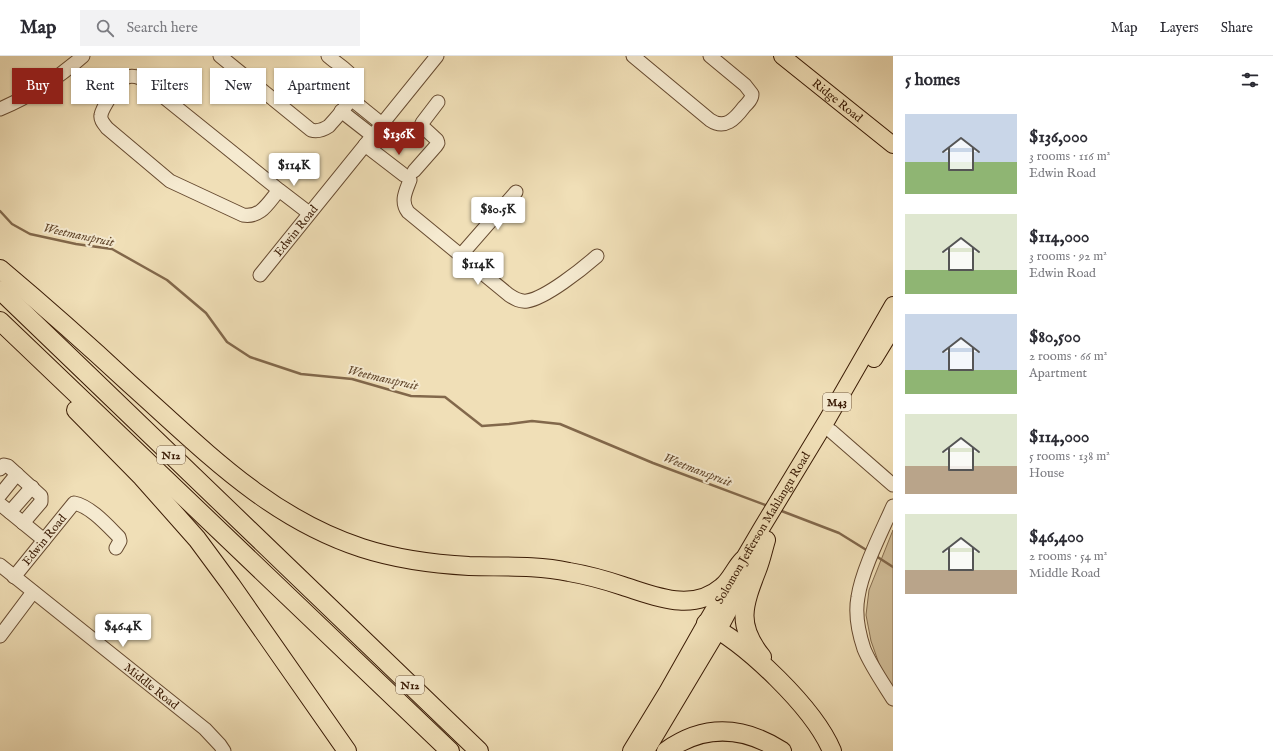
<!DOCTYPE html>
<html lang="en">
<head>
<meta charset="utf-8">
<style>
	body { margin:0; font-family:"IM FELL English",serif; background:#f2f2f3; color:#2b2b33; height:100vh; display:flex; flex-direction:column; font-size:15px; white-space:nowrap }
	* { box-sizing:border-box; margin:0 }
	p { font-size:13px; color:#7c7c81 }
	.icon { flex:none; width:22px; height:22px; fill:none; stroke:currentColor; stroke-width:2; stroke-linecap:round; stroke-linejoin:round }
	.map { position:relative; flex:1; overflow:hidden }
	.drawer { display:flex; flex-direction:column; background:#fff; width:380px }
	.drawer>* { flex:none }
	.hud { position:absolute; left:12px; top:12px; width:380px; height:36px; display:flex; gap:8px }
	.price { position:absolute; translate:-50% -34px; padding:0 9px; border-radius:4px; background:#fff; color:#222; font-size:13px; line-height:26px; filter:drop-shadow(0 1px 2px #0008) }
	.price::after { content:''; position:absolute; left:50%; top:24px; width:12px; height:9px; margin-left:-6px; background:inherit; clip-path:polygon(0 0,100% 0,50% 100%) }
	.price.current { background:#8f2418; color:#fff }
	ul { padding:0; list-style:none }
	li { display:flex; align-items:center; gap:12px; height:100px; padding:0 12px }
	li span { display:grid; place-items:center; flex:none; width:112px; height:80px; border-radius:0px; color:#555 }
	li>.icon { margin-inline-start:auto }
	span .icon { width:48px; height:48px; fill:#fffc; stroke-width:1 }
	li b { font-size:17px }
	h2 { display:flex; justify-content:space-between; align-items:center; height:48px; padding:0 12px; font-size:17px }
	.pill { padding:0 14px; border-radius:0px; background:#fff; box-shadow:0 1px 3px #0004; font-size:14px; line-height:36px }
	.pill.current { background:#8f2418; color:#fff }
	header { display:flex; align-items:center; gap:24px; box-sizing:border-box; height:56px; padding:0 20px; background:#fff; border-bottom:1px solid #e1e1e2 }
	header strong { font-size:19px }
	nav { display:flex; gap:22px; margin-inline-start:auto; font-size:14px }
	.search { width:280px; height:36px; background:#f2f2f3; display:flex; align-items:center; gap:10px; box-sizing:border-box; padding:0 14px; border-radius:0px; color:#7c7c81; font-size:15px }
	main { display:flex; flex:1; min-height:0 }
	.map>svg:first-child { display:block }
</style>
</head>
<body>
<header>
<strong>Map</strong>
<div class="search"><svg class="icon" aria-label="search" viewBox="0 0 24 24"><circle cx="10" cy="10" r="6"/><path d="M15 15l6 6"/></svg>Search here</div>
<nav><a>Map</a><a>Layers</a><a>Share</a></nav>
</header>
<main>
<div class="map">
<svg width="893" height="695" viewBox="0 0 893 695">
	<rect width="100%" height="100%" fill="#f0dfb7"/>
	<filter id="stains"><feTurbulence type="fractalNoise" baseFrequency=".005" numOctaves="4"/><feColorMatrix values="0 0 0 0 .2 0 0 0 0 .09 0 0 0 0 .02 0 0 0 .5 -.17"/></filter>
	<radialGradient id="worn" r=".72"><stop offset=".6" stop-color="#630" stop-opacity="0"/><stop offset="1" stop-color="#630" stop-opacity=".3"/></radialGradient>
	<polygon fill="#d1be99" stroke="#856c4e" points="893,474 893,634 883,619 871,585 866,559 869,534"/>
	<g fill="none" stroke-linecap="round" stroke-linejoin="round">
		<g stroke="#82684b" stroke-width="2.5">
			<polyline points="0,155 12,168 30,178 76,188 112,193 167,224 206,257 227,286 250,301 301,318 352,323 411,340 445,341 482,370 509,368 532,365 560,368 653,407 768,450"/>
			<polyline points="779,454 839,477 868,495"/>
			<polyline points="876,500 893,511"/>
		</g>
		<defs>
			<g id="minor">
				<path d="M220,0L311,74C318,76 323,74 329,70C338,59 362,37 354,23C349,14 336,7 328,0"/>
				<path d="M633,0L710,64C725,74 735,63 744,51C748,47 752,43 752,38L745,29L710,0"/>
				<polyline points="351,43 382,68"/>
				<path d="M0,53C31,40 58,22 83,0"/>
				<polyline points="341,55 373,80"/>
				<polyline points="365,89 404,119"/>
				<polyline points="414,115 436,90 438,87 437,84 423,71 422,67 438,46"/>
				<path d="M410,124C406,135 400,145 408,156L509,239C515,243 520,246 527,245C546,242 582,213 597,200"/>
				<path d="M279,134C268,147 261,162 243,159L170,125L107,72C104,68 100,64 101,59C102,52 119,26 125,22C130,19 135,20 140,22L279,134L309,157"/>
				<polyline points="461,199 516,136"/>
				<path id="s1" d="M260,219L437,0"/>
				<polyline points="831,375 893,429"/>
				<polyline points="0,413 4,409 8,410 41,440 41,446 23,467"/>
				<polyline points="0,439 17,418"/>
				<polyline points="0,448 44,484"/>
				<path d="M893,450C881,477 862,514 858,541C855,557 859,578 864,593C871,610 883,627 893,643"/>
				<polyline points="10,456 32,431"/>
				<path id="s2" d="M0,509L205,673L220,689L224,695"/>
				<path id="s3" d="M14,521L74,447C90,450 107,469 119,481L120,485L116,492"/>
				<polyline points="0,580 33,536"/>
			</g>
			<g id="major">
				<path id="s4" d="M782,0L893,89"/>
				<polyline points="874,303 893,272"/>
				<path id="s5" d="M631,695L667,636L706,567L761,473L827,364L893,249"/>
				<polyline points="646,695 719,573 752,511"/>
			</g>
			<g id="highway">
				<path d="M0,213C44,250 88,289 130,328C203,393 267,461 362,492C396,503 433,508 469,510C502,511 536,509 569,516C587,519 605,524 623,530C655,540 692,557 722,531C731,524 735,512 743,504"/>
				<polyline points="0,234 479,695"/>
				<polyline points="0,265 450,695"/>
				<polyline points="76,354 142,421 197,483 231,529 347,695"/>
				<path d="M706,567C747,588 814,652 832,695"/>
				<path d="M762,601C736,569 743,550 757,514C761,504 763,494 766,484"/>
				<path d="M666,695C704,668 743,670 782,695"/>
			</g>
		</defs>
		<use href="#minor" stroke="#674b31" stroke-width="15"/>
		<use href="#major" stroke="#391a04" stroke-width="18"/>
		<use href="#highway" stroke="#391a04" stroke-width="20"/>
		<use href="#minor" stroke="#f5ead0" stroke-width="13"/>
		<use href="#major" stroke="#f0dfb7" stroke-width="16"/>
		<use href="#highway" stroke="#f0dfb7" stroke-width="18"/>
	</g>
	<g text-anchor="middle" stroke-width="4" stroke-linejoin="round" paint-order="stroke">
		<g fill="#f5ead0" stroke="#715841" stroke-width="1">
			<rect x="823" y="337" width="28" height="18" rx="3"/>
			<rect x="157" y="390" width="28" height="18" rx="3"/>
			<rect x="396" y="620" width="28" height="18" rx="3"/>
		</g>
		<g font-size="11" font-weight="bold" fill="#391a04">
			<text x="837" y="350">M43</text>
			<text x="171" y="403">N12</text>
			<text x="410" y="633">N12</text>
		</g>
		<g font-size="12" fill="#391a04" stroke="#f5ead0">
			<text dy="4" stroke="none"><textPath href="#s4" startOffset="71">Ridge Road</textPath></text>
			<text dy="4" stroke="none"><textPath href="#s1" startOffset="57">Edwin Road</textPath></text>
			<text dy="4" stroke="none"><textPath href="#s5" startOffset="259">Solomon Jefferson Mahlangu Road</textPath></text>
			<text dy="4" stroke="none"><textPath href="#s3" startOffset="48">Edwin Road</textPath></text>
			<text dy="4" stroke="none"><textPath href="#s2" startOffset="194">Middle Road</textPath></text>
		</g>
		<g font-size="13" font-style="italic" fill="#63482d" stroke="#f5ead0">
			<text transform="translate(79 178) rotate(12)" y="5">Weetmanspruit</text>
			<text transform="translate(383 321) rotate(13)" y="5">Weetmanspruit</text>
			<text transform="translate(698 413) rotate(21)" y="5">Weetmanspruit</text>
		</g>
	</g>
	<rect width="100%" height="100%" filter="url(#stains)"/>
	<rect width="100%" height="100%" fill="url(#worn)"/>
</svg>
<b class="price current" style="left:399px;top:100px">$136K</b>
<b class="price" style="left:294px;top:131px">$114K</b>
<b class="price" style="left:498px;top:175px">$80.5K</b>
<b class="price" style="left:478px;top:230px">$114K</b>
<b class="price" style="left:123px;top:592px">$46.4K</b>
<div class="hud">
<a class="pill current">Buy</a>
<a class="pill">Rent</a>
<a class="pill">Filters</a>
<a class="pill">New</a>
<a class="pill">Apartment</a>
</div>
</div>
<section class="drawer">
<h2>5 homes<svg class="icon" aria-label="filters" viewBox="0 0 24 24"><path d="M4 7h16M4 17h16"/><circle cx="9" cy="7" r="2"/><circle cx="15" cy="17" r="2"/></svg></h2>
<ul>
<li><span style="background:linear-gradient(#c9d6e8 60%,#8fb573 0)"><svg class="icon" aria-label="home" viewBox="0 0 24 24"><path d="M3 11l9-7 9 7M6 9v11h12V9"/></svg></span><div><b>$136,000</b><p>3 rooms · 116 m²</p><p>Edwin Road</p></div></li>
<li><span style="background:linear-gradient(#dfe7d0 70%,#8fb573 0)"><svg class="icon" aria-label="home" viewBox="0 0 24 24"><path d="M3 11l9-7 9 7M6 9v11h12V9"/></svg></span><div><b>$114,000</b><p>3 rooms · 92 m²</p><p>Edwin Road</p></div></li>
<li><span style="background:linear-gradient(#c9d6e8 70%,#8fb573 0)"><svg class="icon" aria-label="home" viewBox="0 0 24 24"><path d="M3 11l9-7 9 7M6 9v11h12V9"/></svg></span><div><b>$80,500</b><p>2 rooms · 66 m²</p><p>Apartment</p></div></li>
<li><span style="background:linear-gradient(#dfe7d0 65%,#b9a48a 0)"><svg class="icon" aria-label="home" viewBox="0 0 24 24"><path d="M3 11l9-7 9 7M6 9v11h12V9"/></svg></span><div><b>$114,000</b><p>5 rooms · 138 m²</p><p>House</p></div></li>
<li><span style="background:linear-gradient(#dfe7d0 70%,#b9a48a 0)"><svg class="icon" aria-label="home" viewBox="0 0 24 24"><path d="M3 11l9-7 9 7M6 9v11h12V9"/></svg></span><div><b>$46,400</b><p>2 rooms · 54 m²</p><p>Middle Road</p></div></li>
</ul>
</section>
</main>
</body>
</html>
